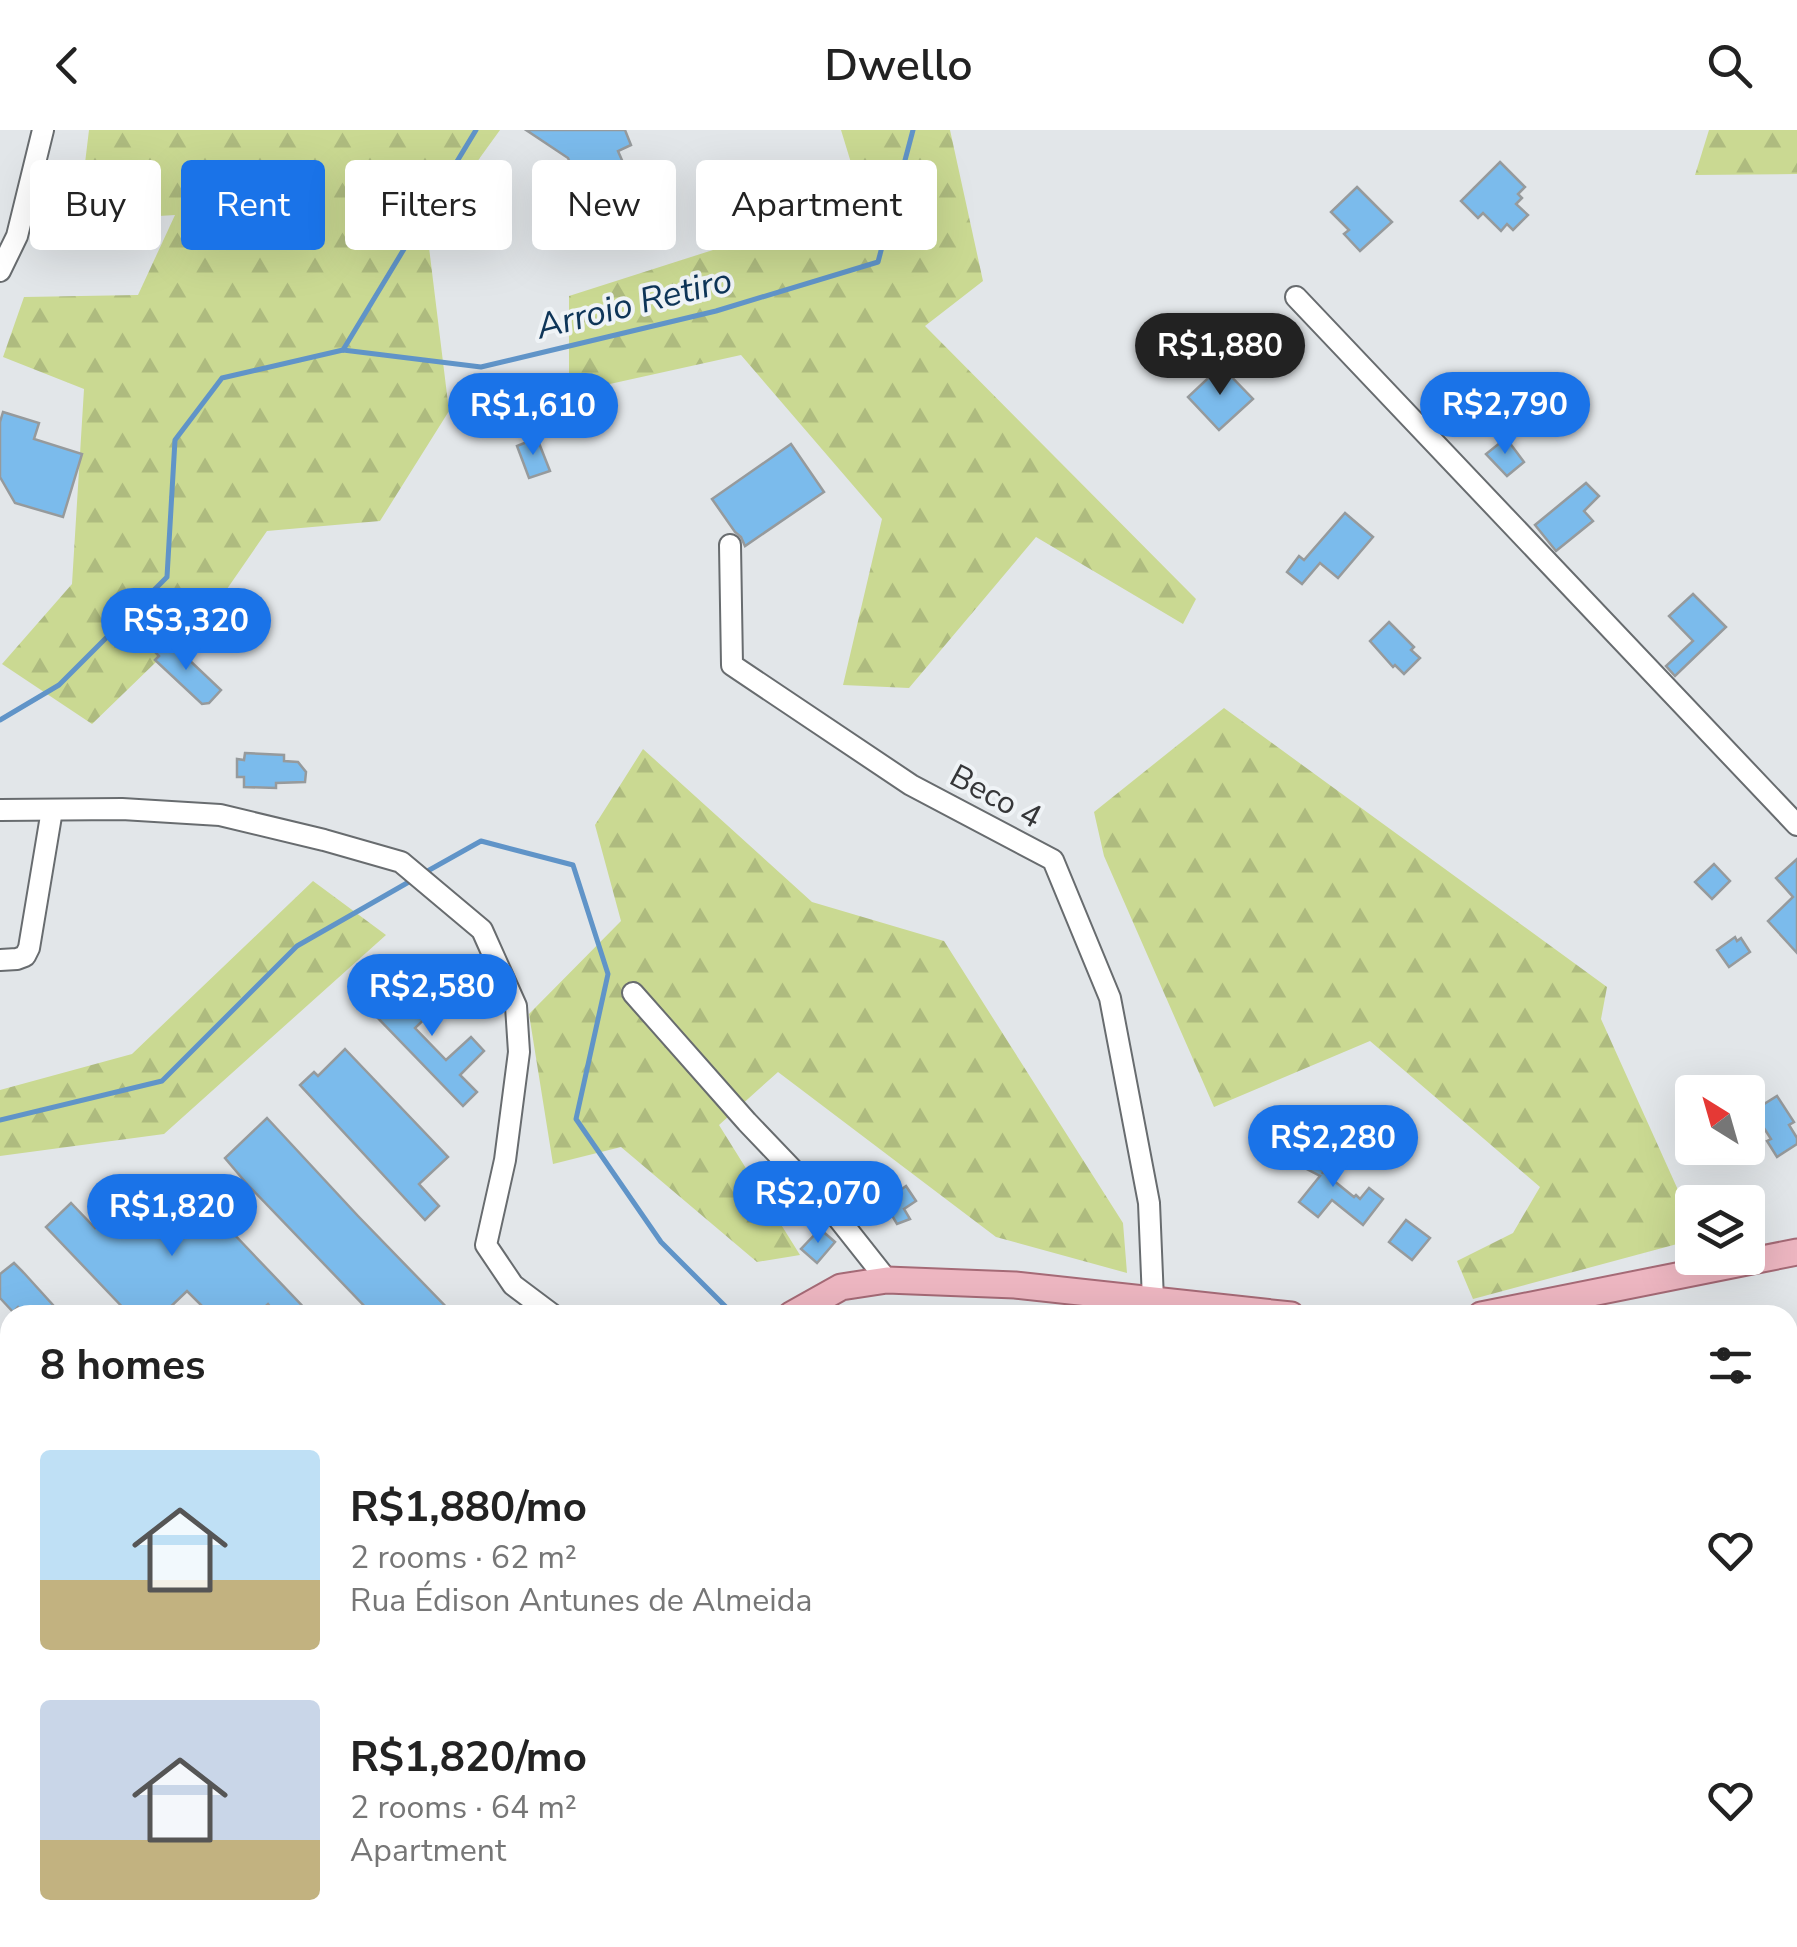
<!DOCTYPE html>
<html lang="en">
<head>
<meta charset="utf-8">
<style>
	body { margin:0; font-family:"Nunito Sans",sans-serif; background:#f6f6f6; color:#222; height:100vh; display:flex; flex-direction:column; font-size:38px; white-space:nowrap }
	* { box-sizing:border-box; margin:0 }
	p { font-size:32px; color:#767676 }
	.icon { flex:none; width:55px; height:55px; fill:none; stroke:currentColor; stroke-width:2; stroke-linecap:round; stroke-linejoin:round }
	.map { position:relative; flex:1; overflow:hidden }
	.panel { position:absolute; left:0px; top:1175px; width:1798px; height:642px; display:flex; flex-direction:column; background:#fff; border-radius:30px 30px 0 0; box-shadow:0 10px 40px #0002 }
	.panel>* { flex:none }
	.top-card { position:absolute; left:30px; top:30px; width:1000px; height:90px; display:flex; gap:20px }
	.needle { width:65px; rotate:323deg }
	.controls { position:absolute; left:1675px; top:945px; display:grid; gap:20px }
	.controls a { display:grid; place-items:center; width:90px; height:90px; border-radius:10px; background:#fff; box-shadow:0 10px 40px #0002; font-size:50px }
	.price { position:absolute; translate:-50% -85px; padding:0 22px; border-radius:35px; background:#1a73e8; color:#fff; font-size:32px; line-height:65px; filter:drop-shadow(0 2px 5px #0008) }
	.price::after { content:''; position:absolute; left:50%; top:60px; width:30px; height:22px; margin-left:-15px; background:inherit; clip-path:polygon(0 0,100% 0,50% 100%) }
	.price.selected { background:#222; color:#fff }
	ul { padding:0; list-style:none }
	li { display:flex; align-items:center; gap:30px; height:250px; padding:0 40px }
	li span { display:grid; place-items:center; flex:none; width:280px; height:200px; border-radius:10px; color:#555 }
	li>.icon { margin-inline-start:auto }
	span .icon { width:120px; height:120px; fill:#fffc; stroke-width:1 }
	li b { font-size:42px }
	h2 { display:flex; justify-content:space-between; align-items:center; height:120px; padding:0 40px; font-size:42px }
	.pill { padding:0 35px; border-radius:10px; background:#fff; box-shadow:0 10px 40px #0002; font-size:35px; line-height:90px }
	.pill.selected { background:#1a73e8; color:#fff }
	header { display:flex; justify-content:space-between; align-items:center; height:130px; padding:0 40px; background:#fff; font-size:45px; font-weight:600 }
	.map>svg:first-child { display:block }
</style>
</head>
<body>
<header><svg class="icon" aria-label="back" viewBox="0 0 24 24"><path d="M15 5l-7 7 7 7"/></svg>Dwello<svg class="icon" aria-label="search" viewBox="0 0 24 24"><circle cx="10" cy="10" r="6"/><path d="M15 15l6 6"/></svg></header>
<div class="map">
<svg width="1797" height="1817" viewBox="0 0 1797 1817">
	<defs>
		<pattern id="forest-firs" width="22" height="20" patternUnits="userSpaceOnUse" patternTransform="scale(2.5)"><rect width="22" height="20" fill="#cad992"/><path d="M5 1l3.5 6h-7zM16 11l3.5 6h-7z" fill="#aebb7f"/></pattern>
	</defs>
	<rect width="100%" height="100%" fill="#e2e6e9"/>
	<g fill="url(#forest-firs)">
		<polygon points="89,0 500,0 427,101 449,281 380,391 267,401 218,472 92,594 2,534 72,454 84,259 3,227 24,167 138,165 175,85 78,91"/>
		<polygon points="841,0 950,0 983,151 925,196 1196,469 1183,494 1036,407 909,558 843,555 882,389 741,225 569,263 569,166 863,72"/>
		<polygon points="1709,0 1797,0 1797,44 1695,45"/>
		<polygon points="1224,578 1607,857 1601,889 1692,1091 1692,1110 1473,1169 1457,1131 1513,1103 1540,1057 1370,911 1214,977 1104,726 1094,682"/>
		<polygon points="643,619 812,772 944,811 1123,1093 1127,1143 996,1107 778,942 719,995 800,1125 757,1132 621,1017 553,1034 529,884 621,791 595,695"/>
		<polygon points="313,751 386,805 164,1004 0,1026 0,960 132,924"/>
	</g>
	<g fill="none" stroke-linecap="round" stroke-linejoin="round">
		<g stroke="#6094c8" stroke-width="5">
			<polyline points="343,220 476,0"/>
			<polyline points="0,590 59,555 167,447 175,310 222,248 343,220 481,237 716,181 878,132 913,0"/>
			<polyline points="424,743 481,711 573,735 608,844 576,989 661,1112 734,1185"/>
			<polyline points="0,990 162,951 297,816 414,749"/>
			<polyline points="0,1621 10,1621"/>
			<polyline points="1023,1808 1041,1813 1044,1817"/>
			<polyline points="1660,1817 1664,1808"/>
		</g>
	</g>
	<g fill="#7bbbec" stroke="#969a9c" stroke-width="2.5">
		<polygon points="526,0 625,0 631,15 618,21 641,74 597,94 568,28"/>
		<polygon points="1500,32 1525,57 1518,64 1522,68 1516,74 1528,85 1513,100 1507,94 1501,101 1483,83 1478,88 1461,71"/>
		<polygon points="1357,57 1392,92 1360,121 1344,104 1349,100 1331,82"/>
		<polygon points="1221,236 1253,269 1219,300 1188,267"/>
		<polygon points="3,282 39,293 34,309 82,324 63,387 15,373 0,347 0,292"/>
		<polygon points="537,308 550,341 529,348 517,316"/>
		<polygon points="1506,308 1524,332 1507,346 1486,324"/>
		<polygon points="791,314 824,362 745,416 741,407 735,402 712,369"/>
		<polygon points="1586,353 1599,366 1584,381 1593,391 1556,421 1535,395"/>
		<polygon points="1345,383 1373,407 1338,448 1320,433 1302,454 1287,442 1299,426 1304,430"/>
		<polygon points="1693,464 1726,497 1675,546 1666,536 1693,511 1669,486"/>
		<polygon points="1389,492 1414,517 1411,520 1420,528 1404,544 1395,535 1393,537 1370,511"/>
		<polygon points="167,509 221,560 209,573 202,574 155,530 159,526 155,522"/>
		<polygon points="245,623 284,625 284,631 298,632 306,642 305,652 276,653 276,658 244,657 244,647 237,647 237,629 244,630"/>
		<polygon points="1797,729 1797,823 1768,791 1793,767 1776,748"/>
		<polygon points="1714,734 1730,751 1712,769 1695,752"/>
		<polygon points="1735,807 1737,811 1741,808 1750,822 1729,837 1717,820"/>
		<polygon points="445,843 458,857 415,898 446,930 471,907 484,921 460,945 477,962 463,976 372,882 386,868 401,885"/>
		<polygon points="345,919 448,1027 419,1054 439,1076 425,1090 300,955 314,942 318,946"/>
		<polygon points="1777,966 1794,992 1789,995 1797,1008 1797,1014 1777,1027 1767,1011 1771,1009 1753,981"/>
		<polygon points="267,988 358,1086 454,1185 373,1185 247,1054 225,1028"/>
		<polygon points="1308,1012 1324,1019 1321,1025 1329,1029 1322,1044 1323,1042 1354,1067 1356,1065 1360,1069 1369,1058 1383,1069 1363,1095 1332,1070 1318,1087 1299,1072 1320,1046 1297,1034"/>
		<polygon points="906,1056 916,1071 904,1079 910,1089 897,1094 884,1072"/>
		<polygon points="137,1057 162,1084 189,1057 311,1185 277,1185 268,1174 256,1185 211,1185 187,1161 162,1185 130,1185 46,1097 71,1073 95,1098"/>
		<polygon points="1406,1090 1430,1108 1412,1130 1389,1112"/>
		<polygon points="820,1099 835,1112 817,1133 801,1119"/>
		<polygon points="14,1133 24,1143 62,1185 25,1185 18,1177 13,1182 0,1168 0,1144"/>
	</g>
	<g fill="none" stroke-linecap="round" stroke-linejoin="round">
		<defs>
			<g id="minor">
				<polyline points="0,141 17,106 43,0"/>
				<polyline points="1296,167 1797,695"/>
				<polyline points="730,415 732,535 911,655 1053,730 1110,868 1149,1073 1153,1170"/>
				<polyline points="0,680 122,679 220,685 324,710 401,732 482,800 516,876 519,922 505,1030 486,1115 513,1155 553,1185"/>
				<polyline points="0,830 17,829 25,826 29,818 52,680"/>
				<polyline points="633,863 747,992 834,1083 887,1150"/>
				<polyline points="1788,1427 1797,1434"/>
				<polyline points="1788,1659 1797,1677"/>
				<polyline points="148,1808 158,1817"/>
				<polyline points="425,1808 436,1817"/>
				<polyline points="1240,1808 1258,1817"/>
				<polyline points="952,1817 963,1808"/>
			</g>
			<g id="major">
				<polyline points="791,1185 841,1157 887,1150 1015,1155 1291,1185"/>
				<polyline points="1481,1185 1797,1122"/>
				<polyline points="0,1796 10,1792"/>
			</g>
		</defs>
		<use href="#minor" stroke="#686c6f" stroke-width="24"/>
		<use href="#major" stroke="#a56a76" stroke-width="29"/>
		<use href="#minor" stroke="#fff" stroke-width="20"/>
		<use href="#major" stroke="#edb6c1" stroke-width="25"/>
	</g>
	<g text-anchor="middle" stroke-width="8" stroke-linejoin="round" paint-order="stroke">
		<g font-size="32" fill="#353638" stroke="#eff3f6">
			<text transform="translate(996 666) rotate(28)" y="11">Beco 4</text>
		</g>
		<g font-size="35" font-style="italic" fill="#0e3558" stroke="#eff3f6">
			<text transform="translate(634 173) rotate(-14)" y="12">Arroio Retiro</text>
		</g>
	</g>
</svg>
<div class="controls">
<a><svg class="needle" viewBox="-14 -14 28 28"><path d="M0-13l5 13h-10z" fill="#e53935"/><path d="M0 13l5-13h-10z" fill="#767676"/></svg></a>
<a><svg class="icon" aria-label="layers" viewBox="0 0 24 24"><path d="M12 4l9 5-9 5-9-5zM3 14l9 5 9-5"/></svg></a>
</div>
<b class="price selected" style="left:1220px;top:268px">R$1,880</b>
<b class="price" style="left:1505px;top:327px">R$2,790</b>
<b class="price" style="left:533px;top:328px">R$1,610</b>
<b class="price" style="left:186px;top:543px">R$3,320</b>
<b class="price" style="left:432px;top:909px">R$2,580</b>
<b class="price" style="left:1333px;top:1060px">R$2,280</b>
<b class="price" style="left:818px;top:1116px">R$2,070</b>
<b class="price" style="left:172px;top:1129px">R$1,820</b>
<div class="top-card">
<a class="pill">Buy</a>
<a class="pill selected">Rent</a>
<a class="pill">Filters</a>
<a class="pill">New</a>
<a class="pill">Apartment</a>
</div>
<section class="panel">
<h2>8 homes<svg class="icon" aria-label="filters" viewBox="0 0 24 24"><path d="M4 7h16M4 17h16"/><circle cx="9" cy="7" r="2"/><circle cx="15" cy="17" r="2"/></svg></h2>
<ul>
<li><span style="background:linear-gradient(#bfe0f5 65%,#c2b280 0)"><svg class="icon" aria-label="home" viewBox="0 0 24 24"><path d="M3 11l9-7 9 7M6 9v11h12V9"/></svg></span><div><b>R$1,880/mo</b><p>2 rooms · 62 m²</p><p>Rua Édison Antunes de Almeida</p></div><svg class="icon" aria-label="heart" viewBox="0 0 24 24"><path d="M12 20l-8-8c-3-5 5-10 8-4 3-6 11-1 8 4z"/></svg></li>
<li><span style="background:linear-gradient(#c9d6e8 70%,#c2b280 0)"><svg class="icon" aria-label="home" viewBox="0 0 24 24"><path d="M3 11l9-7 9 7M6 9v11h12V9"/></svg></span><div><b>R$1,820/mo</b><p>2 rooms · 64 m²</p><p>Apartment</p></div><svg class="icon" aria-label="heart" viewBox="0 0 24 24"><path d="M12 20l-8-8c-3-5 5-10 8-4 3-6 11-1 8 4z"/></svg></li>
</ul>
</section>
</div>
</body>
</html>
